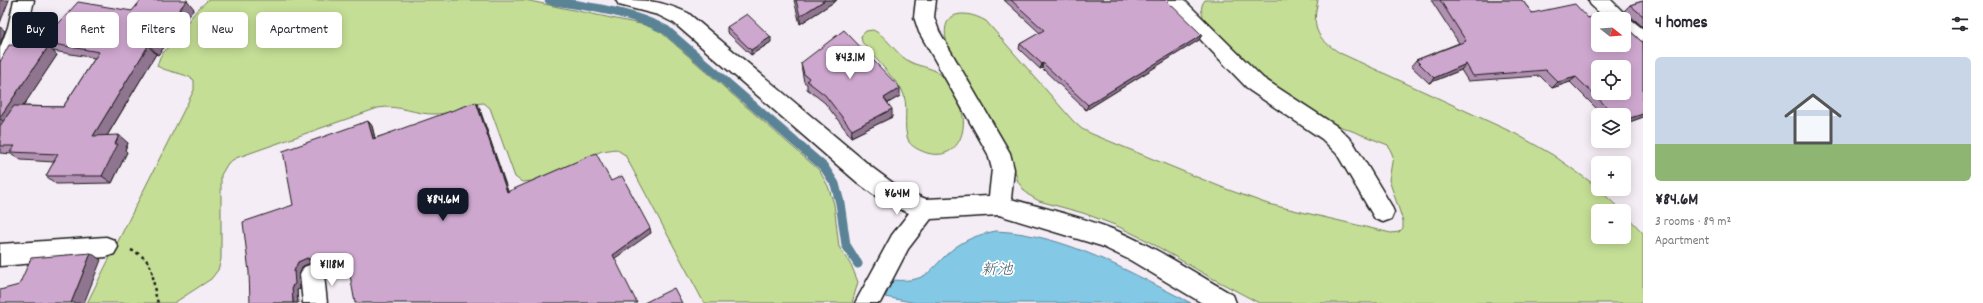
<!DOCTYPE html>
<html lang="en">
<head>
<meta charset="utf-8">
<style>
	body { margin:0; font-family:Dekko,"Klee One",sans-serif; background:#f2f2f3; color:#2b2b33; height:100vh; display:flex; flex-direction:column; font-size:15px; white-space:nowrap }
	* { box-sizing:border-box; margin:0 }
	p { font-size:13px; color:#7c7c81 }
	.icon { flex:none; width:22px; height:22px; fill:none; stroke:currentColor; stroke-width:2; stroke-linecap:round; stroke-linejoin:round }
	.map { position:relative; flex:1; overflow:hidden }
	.sheet { display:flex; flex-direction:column; background:#fff; width:340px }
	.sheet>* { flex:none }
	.top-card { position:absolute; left:12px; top:12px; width:380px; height:36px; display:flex; gap:8px }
	.needle { width:26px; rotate:107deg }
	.tools { position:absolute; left:1591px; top:12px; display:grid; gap:8px }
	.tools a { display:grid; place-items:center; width:40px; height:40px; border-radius:6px; background:#fff; box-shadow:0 2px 10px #0003; font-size:20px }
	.price { position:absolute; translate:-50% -34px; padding:0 9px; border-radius:8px; background:#fff; color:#222; font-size:13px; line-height:26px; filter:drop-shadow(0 1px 2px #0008) }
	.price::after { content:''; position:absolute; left:50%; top:24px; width:12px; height:9px; margin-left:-6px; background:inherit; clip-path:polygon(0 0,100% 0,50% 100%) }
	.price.current { background:#111827; color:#fff }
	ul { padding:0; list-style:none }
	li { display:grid; align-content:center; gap:8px; height:212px; padding:0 12px }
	li span { display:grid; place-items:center; height:124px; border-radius:6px; color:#555 }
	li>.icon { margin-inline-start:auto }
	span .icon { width:72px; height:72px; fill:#fffc; stroke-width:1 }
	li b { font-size:17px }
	h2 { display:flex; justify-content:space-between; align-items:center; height:48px; padding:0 12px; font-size:17px }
	.tag { padding:0 14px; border-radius:6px; background:#fff; box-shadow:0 2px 10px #0003; font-size:14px; line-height:36px }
	.tag.current { background:#111827; color:#fff }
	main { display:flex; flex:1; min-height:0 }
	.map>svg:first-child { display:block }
</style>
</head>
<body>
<main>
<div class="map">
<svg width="1643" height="303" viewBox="0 0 1643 303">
	<rect width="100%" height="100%" fill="#f5edf5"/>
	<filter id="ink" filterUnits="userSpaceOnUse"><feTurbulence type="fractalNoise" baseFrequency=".025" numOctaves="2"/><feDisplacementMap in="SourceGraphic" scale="8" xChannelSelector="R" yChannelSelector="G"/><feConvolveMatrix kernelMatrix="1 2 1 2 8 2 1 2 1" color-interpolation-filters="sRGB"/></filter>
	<g filter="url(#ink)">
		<g fill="#c4de95" stroke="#707d58">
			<path d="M208,0H525L650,26L662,33L819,170L828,186L834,204L839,247L852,267L858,282L852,303H704L625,155L616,149L602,151L532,181L522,182L515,177L490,108L484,103C468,103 453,114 436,114C416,115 399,104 378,108L236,158L228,163L221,175V259L218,270L211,279L174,303H87L194,90V80C183,72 169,73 157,66L160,57L197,10Z"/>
			<path d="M1205,0H1318C1312,28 1315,37 1340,53L1516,134L1553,155L1592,183L1622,211H1598V237H1624V213L1643,233V303H1259L1208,276L1146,240L1115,225L1083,213L1039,201L1027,194L1018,182L1009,151L948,47C937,13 961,7 986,21L1074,122L1082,129L1092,134L1226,189L1268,204L1391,233L1399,232L1403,228V221L1389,180L1393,156L1388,145L1329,122L1261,80L1207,25C1203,17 1198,8 1205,0Z"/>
			<path d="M873,30C887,36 894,52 907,60C917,67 930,66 940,74C949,81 962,106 963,116C966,140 952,160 927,153C921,151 912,147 909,142C901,126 911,106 901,88L862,42L861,36L866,31Z"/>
		</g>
		<path fill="#83c8e5" stroke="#5a8395" d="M996,231C1066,234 1129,272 1191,303H916L885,297L893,280C931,283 929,268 953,249C966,239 980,234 996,231Z"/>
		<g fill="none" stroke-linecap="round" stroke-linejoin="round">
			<path stroke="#5a8395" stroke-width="9" d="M549,0C589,7 630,11 666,30L824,167L835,184L840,203L846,245L858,264"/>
			<defs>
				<g id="minor">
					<path d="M14,0H34C29,26 21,49 7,73L0,75V48L8,27Z"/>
					<path d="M616,0C648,0 659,0 688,13L874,169L901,189L926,199L989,196L992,169L988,154L919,32L914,17L916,0H936L934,17L939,31L1010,153L1014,169L1011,199C1047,209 1083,217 1117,231C1157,248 1195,273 1233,295L1236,303H1202L1130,260L1101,246L999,215L931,219L908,249L880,303H855L892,235L909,213L885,203L858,183L674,23L658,15L619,5Z"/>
					<polygon points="1161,0 1184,0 1263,78 1338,127 1353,142 1391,205 1394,212 1391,219 1383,222 1375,219 1337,154 1322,139 1249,90 1179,17 1164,5"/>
					<polygon points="1588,0 1611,0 1628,17 1643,29 1643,49 1636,46 1624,35 1624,19 1606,19 1591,5"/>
					<polygon points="106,237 114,240 118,247 114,254 106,257 0,266 0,244"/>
					<polygon points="312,264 320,267 324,275 327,303 303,303 300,275 304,267"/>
				</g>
			</defs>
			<use href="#minor" stroke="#1c1c1c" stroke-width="3"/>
			<path stroke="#1c1c1c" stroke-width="2.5" stroke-dasharray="3 3" stroke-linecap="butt" d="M131,250C160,263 149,277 158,303"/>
			<use href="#minor" fill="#fff" fill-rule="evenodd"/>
		</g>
		<g fill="#b190b2" stroke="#1c1c1c" fill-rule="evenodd">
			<polygon points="794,0 837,0 800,24"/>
			<polygon points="1004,0 1166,0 1199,40 1086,110 1042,68 1040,69 1019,49 1020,44 1040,33"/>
			<polygon points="1431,0 1522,0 1532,13 1588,18 1612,15 1629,15 1624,11 1630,5 1643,1 1643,27 1629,15 1629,30 1641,41 1643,42 1643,117 1624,124 1624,115 1603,115 1570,82 1552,88 1540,76 1468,81 1461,70 1429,83 1411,66 1416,60 1459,43"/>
			<path d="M194,9L158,55L156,54L107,136L128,143L125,150L127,152L112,183L56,184L46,176L54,162L21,160L12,154L0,153V62L47,47L42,42L132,11ZM53,51L95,58L63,107L23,106L57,55Z"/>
			<polygon points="727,27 771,42 751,55 727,32"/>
			<polygon points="801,63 900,96 888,103 892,117 851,137 825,103 807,89 807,84 804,82 802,71"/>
			<polygon points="479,107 508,192 611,181 651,233 349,270 326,278 318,265 311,263 303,266 299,275 300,289 297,290 298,303 250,303 293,205 368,121 372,126 375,138"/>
		</g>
		<g fill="#907591" stroke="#1c1c1c">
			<polygon points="0,0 9,0 0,23"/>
			<polygon points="187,0 194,9 158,55 150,46"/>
			<polygon points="825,0 837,0 800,24 800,16"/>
			<polygon points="0,27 5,31 0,44"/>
			<polygon points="1202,35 1199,40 1086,110 1088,105"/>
			<polygon points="771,37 771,42 751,55 751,50"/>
			<polygon points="148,46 156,54 102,144 93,136"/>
			<polygon points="48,47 57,55 10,126 0,119 0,117"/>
			<polygon points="1043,63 1042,68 1040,69 1042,64"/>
			<polygon points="1466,64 1461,70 1429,83 1434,78"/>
			<polygon points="1576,77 1570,82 1552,88 1558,82"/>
			<polygon points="900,88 900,96 883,106 884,98"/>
			<polygon points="476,102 479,107 510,197 507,192"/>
			<polygon points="892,109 892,117 851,137 852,130"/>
			<polygon points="1643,114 1643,117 1624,124 1624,120"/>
			<polygon points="368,121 372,126 376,144 373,139"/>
			<polygon points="119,135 128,143 125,150 127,152 112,183 102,176 115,144"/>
			<polygon points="650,228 651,233 614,259 613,255"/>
			<polygon points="91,253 101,260 84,303 71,303"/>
			<polygon points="307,258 311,263 303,266 299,275 300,289 297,290 298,303 293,303 292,286 294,271 298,262"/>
			<polygon points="348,264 352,268 326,278 322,274"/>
		</g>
		<g fill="#cea7cf" stroke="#1c1c1c" fill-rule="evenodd">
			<polygon points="141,0 187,0 150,46 148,46 93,136 119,135 115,144 118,144 102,176 46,176 58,154 10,152 15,146 0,146 0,126 14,106 63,107 99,52 42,42 78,2 132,11"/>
			<polygon points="796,0 825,0 800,16"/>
			<polygon points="1011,0 1166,0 1202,35 1088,105 1043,63 1042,64 1020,44 1044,30"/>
			<path d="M1440,0H1522L1532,13L1575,4L1588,18L1608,12L1612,15H1629V30L1641,41L1643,42V114L1624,120V115H1615L1576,77L1558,82L1546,70L1473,76L1466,64L1434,78L1416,60L1466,41ZM1598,19H1624V45H1598ZM1598,67H1624V93H1598Z"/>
			<polygon points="1643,1 1643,16 1630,5"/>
			<polygon points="747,14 771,37 751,50 727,27"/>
			<polygon points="844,30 900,88 884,98 892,109 852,130 825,95 807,81 809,78 804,74 801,63"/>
			<polygon points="9,45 48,47 0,117 0,62"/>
			<polygon points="476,102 507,192 596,153 611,181 622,176 650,228 613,255 637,303 355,303 348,264 322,274 317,262 307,258 298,262 294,271 295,284 292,286 293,303 250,303 249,272 243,222 293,205 283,151 368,121 373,139"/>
			<polygon points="91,253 71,303 0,303 0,290 19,285 31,258"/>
			<polygon points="674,288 682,303 644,303"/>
		</g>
	</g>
	<g text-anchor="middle" stroke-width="3.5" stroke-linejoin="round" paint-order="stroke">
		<g font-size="16" font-style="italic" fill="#45616c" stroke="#fff">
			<text x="997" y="274">新池</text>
		</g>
	</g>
</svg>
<div class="tools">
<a><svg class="needle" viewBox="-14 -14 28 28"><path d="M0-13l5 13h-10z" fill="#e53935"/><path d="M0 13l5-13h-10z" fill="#7c7c81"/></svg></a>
<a><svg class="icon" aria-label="locate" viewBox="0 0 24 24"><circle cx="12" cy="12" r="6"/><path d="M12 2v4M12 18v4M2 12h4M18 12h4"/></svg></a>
<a><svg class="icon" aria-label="layers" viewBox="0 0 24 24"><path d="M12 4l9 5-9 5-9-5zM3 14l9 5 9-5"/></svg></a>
<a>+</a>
<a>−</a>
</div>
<b class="price" style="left:850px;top:80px">¥43.1M</b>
<b class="price" style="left:897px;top:216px">¥64M</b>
<b class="price current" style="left:443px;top:222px">¥84.6M</b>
<b class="price" style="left:332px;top:287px">¥118M</b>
<div class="top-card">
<a class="tag current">Buy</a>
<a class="tag">Rent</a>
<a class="tag">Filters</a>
<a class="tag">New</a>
<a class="tag">Apartment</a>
</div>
</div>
<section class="sheet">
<h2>4 homes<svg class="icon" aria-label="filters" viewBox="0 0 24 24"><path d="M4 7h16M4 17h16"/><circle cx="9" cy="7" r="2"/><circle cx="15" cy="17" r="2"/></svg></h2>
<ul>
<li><span style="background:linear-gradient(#c9d6e8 70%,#8fb573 0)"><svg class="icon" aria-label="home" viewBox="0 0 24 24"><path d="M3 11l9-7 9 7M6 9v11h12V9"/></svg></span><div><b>¥84.6M</b><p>3 rooms · 89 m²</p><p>Apartment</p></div></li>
</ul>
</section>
</main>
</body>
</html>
